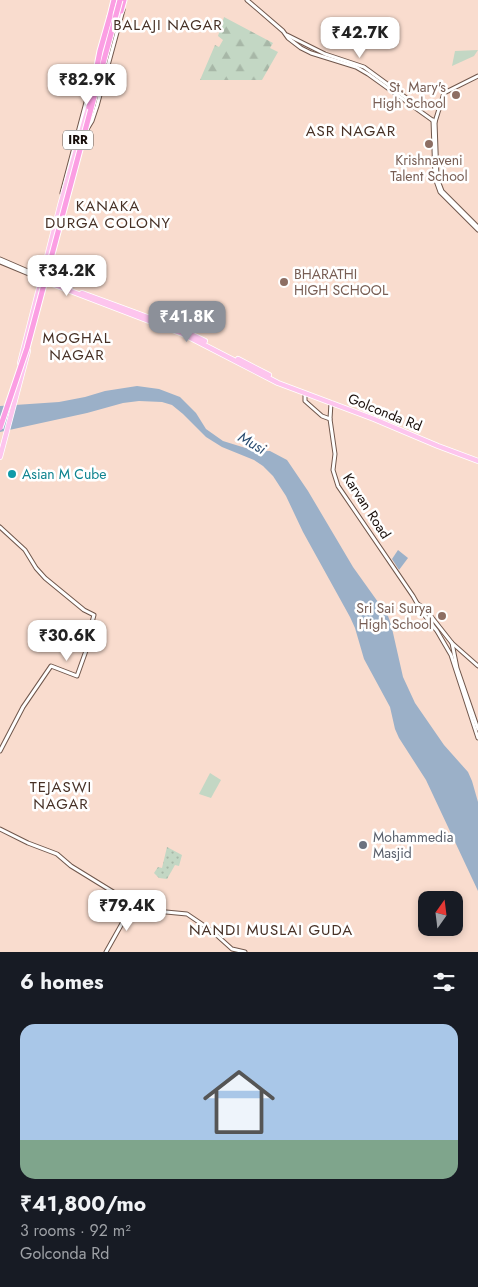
<!DOCTYPE html>
<html lang="en">
<head>
<meta charset="utf-8">
<style>
	body { margin:0; font-family:Jost,sans-serif; background:#242831; color:#f1f3f6; height:100vh; display:flex; flex-direction:column; font-size:19px; white-space:nowrap }
	* { box-sizing:border-box; margin:0 }
	p { font-size:16px; color:#9ea1a6 }
	.icon { flex:none; width:28px; height:28px; fill:none; stroke:currentColor; stroke-width:2; stroke-linecap:round; stroke-linejoin:round }
	.map { position:relative; height:952px; overflow:hidden }
	.side { display:flex; flex-direction:column; background:#171b24; flex:1 }
	.side>* { flex:none }
	.needle { width:32px; rotate:14deg }
	.fabs { position:absolute; left:418px; top:891px; display:grid; gap:10px }
	.fabs a { display:grid; place-items:center; width:45px; height:45px; border-radius:10px; background:#171b24; box-shadow:0 2px 8px #0003; font-size:25px }
	.price { position:absolute; translate:-50% -42px; padding:0 11px; border-radius:10px; background:#fff; color:#222; font-size:16px; line-height:32px; filter:drop-shadow(0 1px 2px #0008) }
	.price::after { content:''; position:absolute; left:50%; top:30px; width:15px; height:11px; margin-left:-8px; background:inherit; clip-path:polygon(0 0,100% 0,50% 100%) }
	.price.active { background:#8c9099; color:#fff }
	ul { padding:0; list-style:none }
	li { display:grid; align-content:center; gap:10px; height:265px; padding:0 20px }
	li+li { border-top:1px solid #363941 }
	li span { display:grid; place-items:center; height:155px; border-radius:15px; color:#555 }
	li>.icon { margin-inline-start:auto }
	span .icon { width:90px; height:90px; fill:#fffc; stroke-width:1 }
	li b { font-size:21px }
	h2 { display:flex; justify-content:space-between; align-items:center; height:60px; padding:0 20px; font-size:21px }
	.map>svg:first-child { display:block }
</style>
</head>
<body>
<div class="map">
<svg width="478" height="952" viewBox="0 0 478 952">
	<defs>
		<pattern id="grass-dots" width="8" height="8" patternUnits="userSpaceOnUse" patternTransform="scale(1.25)"><rect width="8" height="8" fill="#c3d7c4"/><path d="M2 2h.1M6 6h.1" fill="none" stroke="#a7b7a7" stroke-width="1.8" stroke-linecap="round"/></pattern>
		<pattern id="forest-firs" width="22" height="20" patternUnits="userSpaceOnUse" patternTransform="scale(1.25)"><rect width="22" height="20" fill="#c3d7c4"/><path d="M5 1l3.5 6h-7zM16 11l3.5 6h-7z" fill="#a7b7a7"/></pattern>
	</defs>
	<rect width="100%" height="100%" fill="#f9dcce"/>
	<polygon fill="url(#grass-dots)" points="167,847 182,855 179,866 175,865 167,879 159,878 154,873 158,867 162,868"/>
	<polygon fill="url(#forest-firs)" points="224,17 273,43 270,48 278,52 262,80 200,80 215,45 219,47 223,40 218,36"/>
	<g fill="#c3d7c4">
		<polygon points="478,50 474,56 452,66 455,51"/>
		<polygon points="210,773 221,780 211,798 199,794"/>
	</g>
	<g fill="#9bb0c8">
		<polygon points="137,386 159,389 180,397 196,413 206,429 223,441 252,450 270,451 287,460 308,491 353,567 388,616 391,624 403,677 415,703 444,745 468,772 472,781 478,802 478,891 426,780 399,738 395,729 390,707 364,659 355,628 350,617 303,532 286,496 273,476 263,466 254,460 222,447 206,437 183,414 172,405 162,402 139,401 123,403 87,413 0,432 0,406 59,402 85,397 105,391"/>
		<polygon points="398,550 408,558 399,570 392,559"/>
	</g>
	<g fill="none" stroke-linecap="round" stroke-linejoin="round">
		<defs>
			<g id="minor">
				<polyline points="247,0 283,31 288,38 301,48 311,53 356,67 368,74 435,122"/>
				<polyline points="287,35 325,54 364,67 416,105 417,108"/>
				<polyline points="478,76 444,93 435,122 437,178 442,191 478,227"/>
				<polyline points="433,120 435,178 440,192 478,230"/>
				<polyline points="86,131 92,121 97,106 123,10"/>
				<polyline points="62,193 93,76"/>
				<polyline points="0,259 37,275 40,274 42,271"/>
				<polyline points="0,262 41,279"/>
				<polyline points="305,394 305,401 322,416 330,419 335,454 333,470 338,486 413,596 422,612 437,631 451,655 478,738"/>
				<polyline points="330,419 331,403"/>
				<polyline points="0,527 25,550 36,568 45,578 84,610 94,615 86,644 89,646 87,648 85,647 86,644"/>
				<polyline points="418,604 426,610 452,643 478,666"/>
				<polyline points="452,643 457,668 478,729"/>
				<polyline points="0,751 23,707 51,666 77,676 87,648"/>
				<polyline points="0,829 28,843 57,854 71,866 136,906 145,910 187,914 212,931 232,949 245,952"/>
				<polyline points="106,952 133,904"/>
			</g>
			<g id="major">
				<polyline points="116,25 120,9"/>
				<polyline points="48,279 70,288"/>
				<polyline points="47,282 183,334 278,383 374,419 438,446 478,461"/>
				<polyline points="82,293 180,329 205,341"/>
				<polyline points="238,359 269,375"/>
				<polyline points="20,363 61,202 89,105"/>
				<polyline points="0,457 28,351"/>
			</g>
			<g id="highway">
				<polyline points="121,11 124,0"/>
				<polyline points="110,16 114,0"/>
			</g>
		</defs>
		<use href="#minor" stroke="#70574c" stroke-width="5"/>
		<use href="#major" stroke="#fff" stroke-width="6"/>
		<use href="#highway" stroke="#fff" stroke-width="7"/>
		<use href="#minor" stroke="#fff" stroke-width="3"/>
		<use href="#major" stroke="#fdc5ee" stroke-width="4.5"/>
		<use href="#highway" stroke="#fb9ee3" stroke-width="5"/>
		<defs>
			<g id="highway-bridge">
				<polyline points="89,107 100,51 110,16"/>
				<polyline points="0,428 27,348 120,0"/>
			</g>
		</defs>
		<use href="#highway-bridge" stroke="#fff" stroke-width="7" stroke-linecap="butt"/>
		<use href="#highway-bridge" stroke="#fb9ee3" stroke-width="5"/>
	</g>
	<g fill="#8d6e63" stroke="#fff" stroke-width="2">
		<circle cx="456" cy="95" r="5"/>
		<circle cx="429" cy="144" r="5"/>
		<circle cx="284" cy="282" r="5"/>
		<circle cx="442" cy="616" r="5"/>
	</g>
	<circle fill="#0f9aa8" stroke="#fff" stroke-width="2" cx="12" cy="474" r="5"/>
	<circle fill="#6b7280" stroke="#fff" stroke-width="2" cx="363" cy="845" r="5"/>
	<g text-anchor="middle" stroke-width="5" stroke-linejoin="round" paint-order="stroke">
		<rect fill="#fff" stroke="#5d5653" stroke-width="1" x="63" y="130.5" width="30" height="19" rx="4"/>
		<g font-size="12" font-weight="bold" fill="#170d09">
			<text x="78" y="144">IRR</text>
		</g>
		<g font-size="14" fill="#785e54" stroke="#fff" text-anchor="end">
			<text x="446" y="92">St. Mary's<tspan x="446" dy="16">High School</tspan></text>
			<text x="429" y="165" text-anchor="middle">Krishnaveni<tspan x="429" dy="16">Talent School</tspan></text>
			<text x="294" y="279" text-anchor="start">BHARATHI<tspan x="294" dy="16">HIGH SCHOOL</tspan></text>
			<text x="432" y="613">Sri Sai Surya<tspan x="432" dy="16">High School</tspan></text>
		</g>
		<g font-size="14" fill="#170d09" stroke="#fff">
			<text transform="translate(385 412) rotate(22)" y="5">Golconda Rd</text>
			<text transform="translate(367 506) rotate(57)" y="5">Karvan Road</text>
		</g>
		<g font-size="14" fill="#0d838f" stroke="#fff" text-anchor="start">
			<text x="22" y="479">Asian M Cube</text>
		</g>
		<g font-size="14" fill="#5b616d" stroke="#fff" text-anchor="start">
			<text x="373" y="842">Mohammedia<tspan x="373" dy="16">Masjid</tspan></text>
		</g>
		<g font-size="15" letter-spacing="1" fill="#473126" stroke="#fff">
			<text x="168" y="30">BALAJI NAGAR</text>
			<text x="351" y="136">ASR NAGAR</text>
			<text x="108" y="211">KANAKA<tspan x="108" dy="17">DURGA COLONY</tspan></text>
			<text x="77" y="343">MOGHAL<tspan x="77" dy="17">NAGAR</tspan></text>
			<text x="61" y="792">TEJASWI<tspan x="61" dy="17">NAGAR</tspan></text>
			<text x="271" y="935">NANDI MUSLAI GUDA</text>
		</g>
		<g font-size="15" font-style="italic" fill="#2a4c70" stroke="#fff">
			<text transform="translate(252 443) rotate(30)" y="5">Musi</text>
		</g>
	</g>
</svg>
<div class="fabs">
<a><svg class="needle" viewBox="-14 -14 28 28"><path d="M0-13l5 13h-10z" fill="#e53935"/><path d="M0 13l5-13h-10z" fill="#9ea1a6"/></svg></a>
</div>
<b class="price" style="left:360px;top:59px">₹42.7K</b>
<b class="price" style="left:87px;top:106px">₹82.9K</b>
<b class="price" style="left:67px;top:297px">₹34.2K</b>
<b class="price active" style="left:187px;top:343px">₹41.8K</b>
<b class="price" style="left:67px;top:662px">₹30.6K</b>
<b class="price" style="left:127px;top:932px">₹79.4K</b>
</div>
<section class="side">
<h2>6 homes<svg class="icon" aria-label="filters" viewBox="0 0 24 24"><path d="M4 7h16M4 17h16"/><circle cx="9" cy="7" r="2"/><circle cx="15" cy="17" r="2"/></svg></h2>
<ul>
<li><span style="background:linear-gradient(#a9c7e8 75%,#7fa58c 0)"><svg class="icon" aria-label="home" viewBox="0 0 24 24"><path d="M3 11l9-7 9 7M6 9v11h12V9"/></svg></span><div><b>₹41,800/mo</b><p>3 rooms · 92 m²</p><p>Golconda Rd</p></div></li>
</ul>
</section>
</body>
</html>
